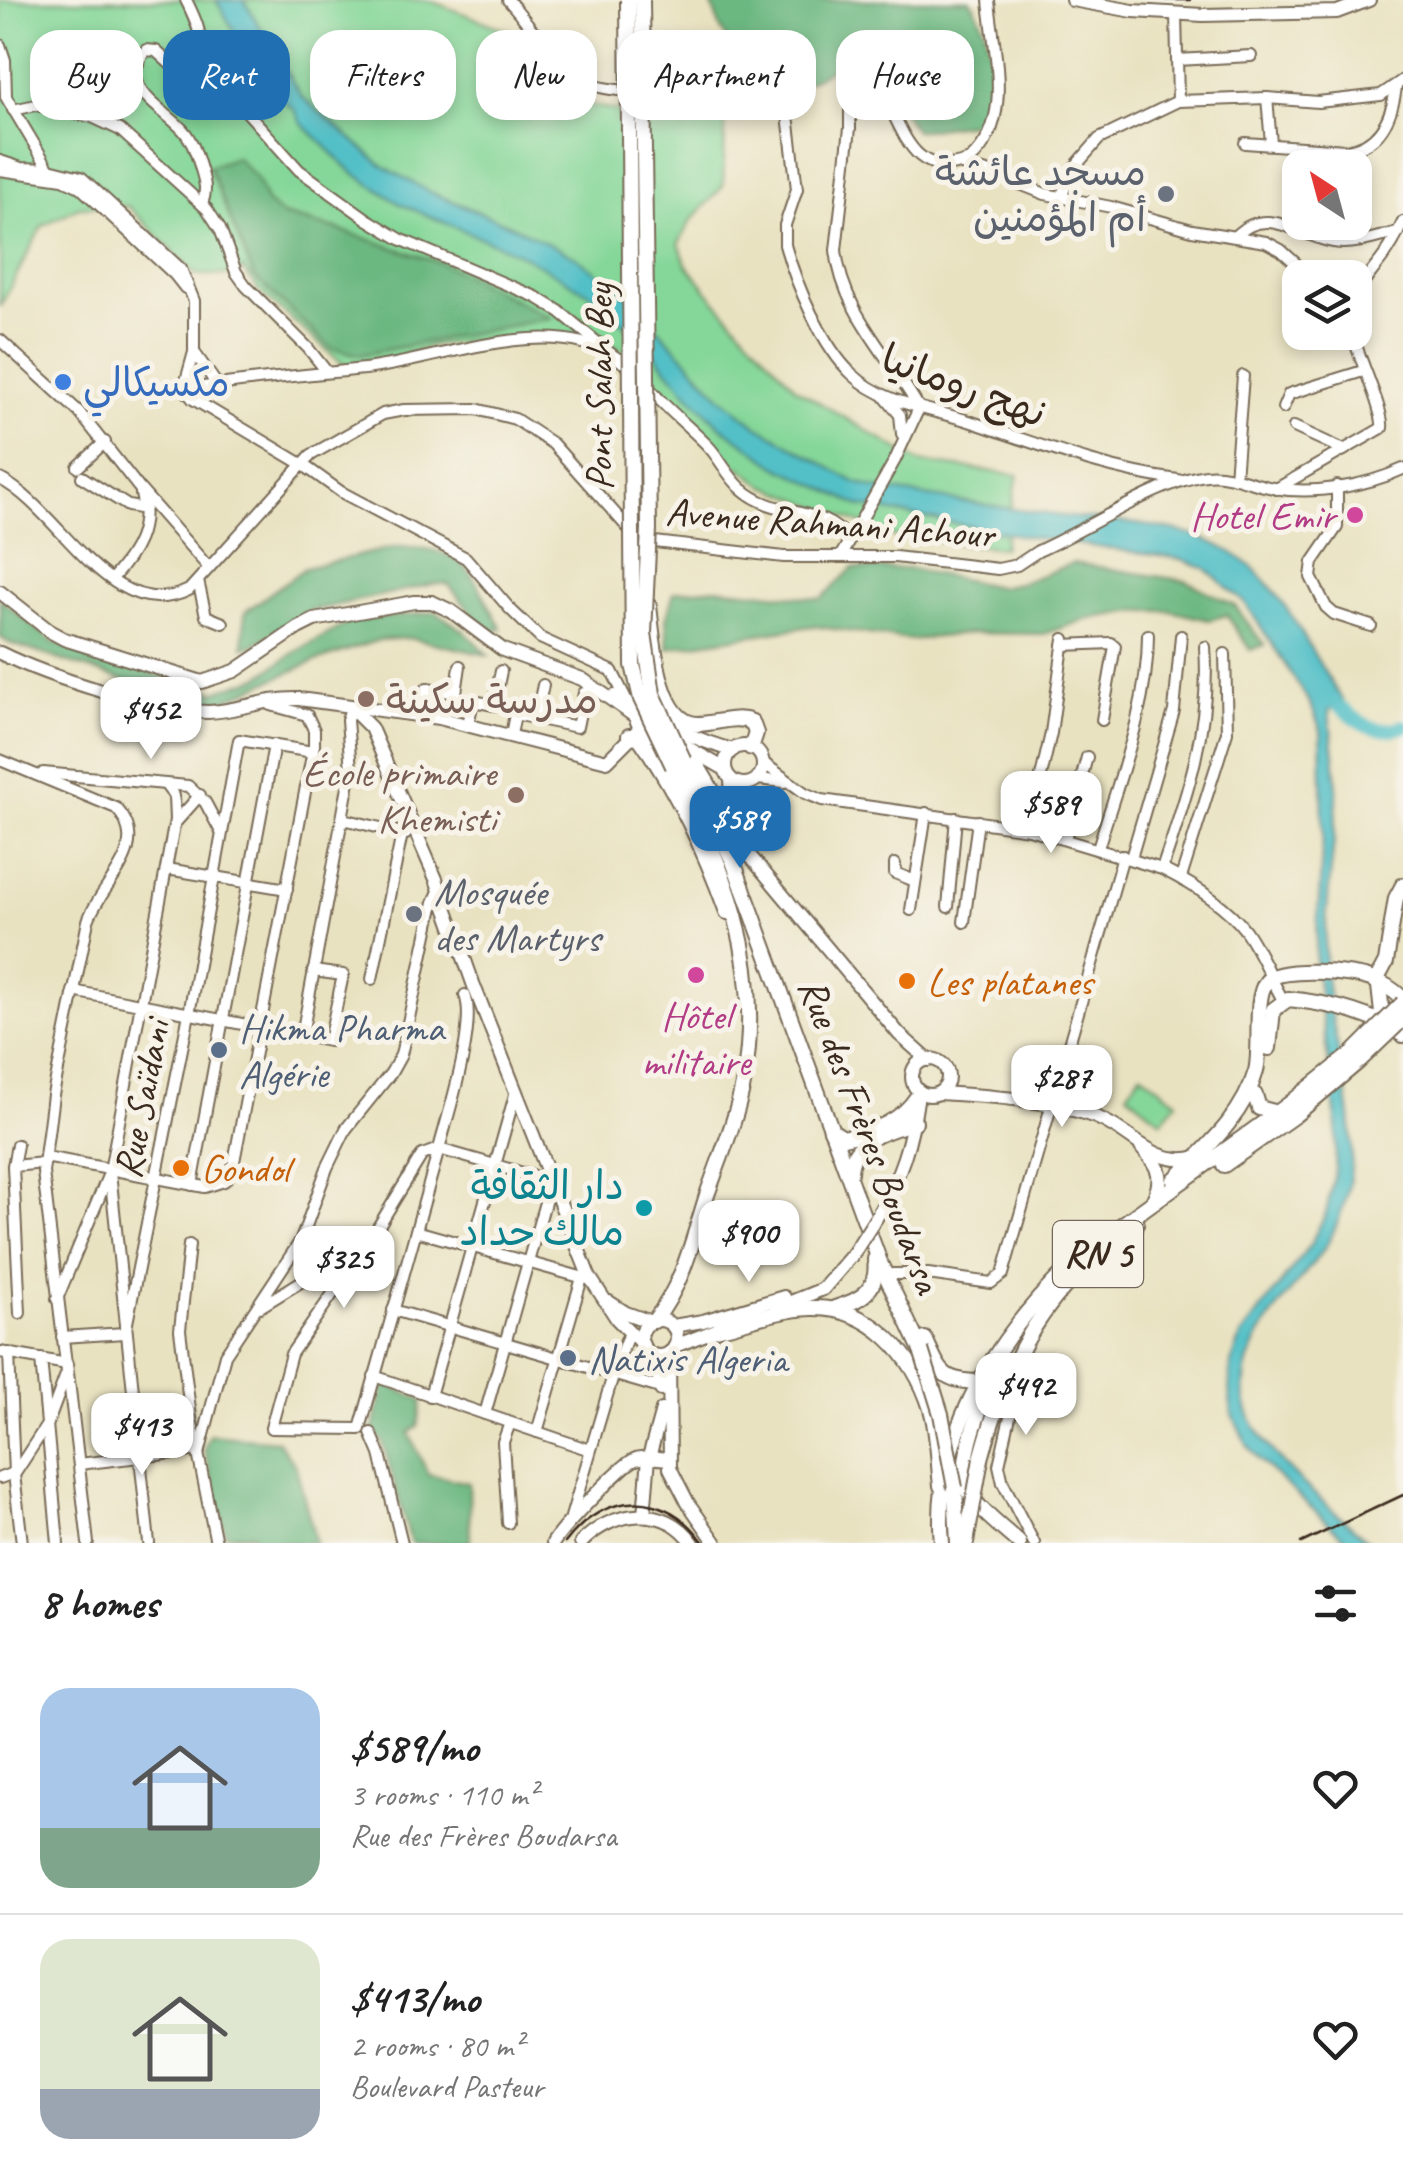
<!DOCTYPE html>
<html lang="en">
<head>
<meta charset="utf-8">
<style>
	body { margin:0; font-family:Caveat,"Playpen Sans Arabic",sans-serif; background:#f2f2f2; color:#222; height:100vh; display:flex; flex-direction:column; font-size:38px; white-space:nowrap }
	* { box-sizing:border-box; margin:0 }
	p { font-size:32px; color:#767676 }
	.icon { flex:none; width:55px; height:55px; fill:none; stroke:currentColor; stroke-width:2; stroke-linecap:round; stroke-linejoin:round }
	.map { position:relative; height:1543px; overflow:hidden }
	.drawer { display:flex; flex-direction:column; background:#fff; flex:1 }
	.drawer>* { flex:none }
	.hud { position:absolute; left:30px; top:30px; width:1345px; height:90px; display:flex; gap:20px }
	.needle { width:65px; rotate:324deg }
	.buttons { position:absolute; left:1282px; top:150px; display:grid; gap:20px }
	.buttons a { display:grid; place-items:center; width:90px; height:90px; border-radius:20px; background:#fff; box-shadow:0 5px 15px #0003; font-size:50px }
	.price { position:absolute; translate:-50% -85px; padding:0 22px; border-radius:20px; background:#fff; color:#222; font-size:32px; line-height:65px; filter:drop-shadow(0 2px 5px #0008) }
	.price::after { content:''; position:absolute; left:50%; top:60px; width:30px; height:22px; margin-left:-15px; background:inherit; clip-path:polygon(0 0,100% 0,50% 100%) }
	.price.active { background:#1f6fb2; color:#fff }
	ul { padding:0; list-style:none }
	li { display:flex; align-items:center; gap:30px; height:250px; padding:0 40px }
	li+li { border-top:2px solid #e0e0e0 }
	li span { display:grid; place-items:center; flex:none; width:280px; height:200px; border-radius:30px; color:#555 }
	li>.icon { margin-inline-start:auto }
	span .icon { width:120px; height:120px; fill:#fffc; stroke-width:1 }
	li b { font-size:42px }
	h2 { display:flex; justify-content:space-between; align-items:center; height:120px; padding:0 40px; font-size:42px }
	.pill { padding:0 35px; border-radius:30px; background:#fff; box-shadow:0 5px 15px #0003; font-size:35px; line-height:90px }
	.pill.active { background:#1f6fb2; color:#fff }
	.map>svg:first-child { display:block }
</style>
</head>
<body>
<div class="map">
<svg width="1403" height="1543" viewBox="0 0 1403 1543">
	<rect width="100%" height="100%" fill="#f7f3e8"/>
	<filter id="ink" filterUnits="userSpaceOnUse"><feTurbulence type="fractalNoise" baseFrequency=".01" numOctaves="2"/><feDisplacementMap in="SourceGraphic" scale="20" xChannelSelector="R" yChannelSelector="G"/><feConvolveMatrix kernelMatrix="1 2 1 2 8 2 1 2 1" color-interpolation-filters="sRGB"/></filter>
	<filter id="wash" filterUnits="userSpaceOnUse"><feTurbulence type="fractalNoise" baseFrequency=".0048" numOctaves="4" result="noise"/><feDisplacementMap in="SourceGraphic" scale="40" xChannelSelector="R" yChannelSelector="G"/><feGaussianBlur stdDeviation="2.25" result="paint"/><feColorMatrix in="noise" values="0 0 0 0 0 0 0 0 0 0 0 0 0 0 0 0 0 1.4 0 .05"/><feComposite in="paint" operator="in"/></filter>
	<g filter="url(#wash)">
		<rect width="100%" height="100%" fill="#e9e2c1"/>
		<g fill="#85d799" stroke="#60805c" stroke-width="2.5">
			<polygon points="0,0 428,0 525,37 558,82 586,104 673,124 726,100 723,186 690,222 679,243 686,264 713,298 797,389 919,462 1018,475 1003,548 895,537 763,485 718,451 619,348 556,334 433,345 397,358 344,365 259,291 243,269 234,275 196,275 128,206 79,207 42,226 0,307"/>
			<polygon points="1141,1073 1177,1101 1162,1121 1127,1093"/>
		</g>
		<g fill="#6cb881" stroke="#547150" stroke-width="2.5">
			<path d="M710,0H970C992,31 998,85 985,121L915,131L870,58L856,43L845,62L799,86L781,76L763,59L736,53L721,30Z"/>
			<polygon points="236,157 256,178 267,203 282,215 336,229 441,263 551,318 360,355 331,348 254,277 209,167"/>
			<path d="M396,547C469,547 469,571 502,629L487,632L448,584H433L309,611L252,646L243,647L245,612L305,568Z"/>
			<polygon points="1073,563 1187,581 1235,606 1264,645 1250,650 1227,615 1209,620 1171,611 1137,611 1087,619 1044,634 973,633 911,640 812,626 668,648 666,620 674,592 716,588 821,599 853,568 911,569 998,587 1024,582"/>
			<polygon points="0,599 54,643 214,692 259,677 295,652 352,621 436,612 464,631 488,655 410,638 379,640 316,661 225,700 190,702 9,643 0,637"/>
			<polygon points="384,1384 422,1400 418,1426 409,1433 428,1474 469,1483 470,1543 411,1543 382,1440 373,1432"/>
			<polygon points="210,1435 278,1441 296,1467 316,1543 257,1543 254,1534 226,1535 204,1449"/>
		</g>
		<path fill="#52c0c7" stroke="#467572" stroke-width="2.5" d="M216,0H244L301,96L383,166L430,192L510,225L576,257L628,296L723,399L757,426L855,482L873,488C931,497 989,506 1048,514C1119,525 1203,519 1257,572C1295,609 1315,664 1347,706L1339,712L1334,707L1329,710C1331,738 1337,764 1337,793C1336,848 1324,903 1325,959C1327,1038 1367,1119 1346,1198C1341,1214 1334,1234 1325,1247C1295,1291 1239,1338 1245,1397C1249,1447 1334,1509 1370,1543H1350L1261,1462L1247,1445L1232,1413L1229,1391L1231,1363L1241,1336L1310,1245L1326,1213L1335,1172L1337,1127L1315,964L1323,835L1321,730L1310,703L1246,604L1205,568L1181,559L1041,539L860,506L778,467L720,426L690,396L642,339L589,293L522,255L400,204L352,172L301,123L294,109L273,93L266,83L265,70L257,60H251Z"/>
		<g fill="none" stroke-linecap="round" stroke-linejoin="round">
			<path stroke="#52c0c7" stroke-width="14" d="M1330,698C1352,717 1373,738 1403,726"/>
		</g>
	</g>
	<g filter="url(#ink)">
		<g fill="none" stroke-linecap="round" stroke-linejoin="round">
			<defs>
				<g id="minor">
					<path d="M186,0C204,36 205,46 187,83"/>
					<path d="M508,0C529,22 551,60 574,77C610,102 715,88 760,90L779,99L788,115L797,189L785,225V245C796,284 822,346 852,374C883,404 932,409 972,422C1040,445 1107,471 1178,480"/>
					<polyline points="1176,13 1178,101"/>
					<polyline points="0,45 5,60 6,97 49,169"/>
					<polyline points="1177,60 1251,56"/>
					<polyline points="1267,98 1271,143"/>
					<polyline points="13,110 36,105 92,117 120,130 207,209 220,229 236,272 246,286 308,348 327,372"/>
					<path d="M1245,143L1346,150C1379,146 1392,118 1396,87"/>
					<polyline points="0,161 21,168 49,169 81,177 181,269 194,301 194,352 218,386"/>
					<polyline points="961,165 995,174 1045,194 1111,207 1192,230 1266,242 1281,250 1312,278"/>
					<polyline points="0,170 63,179 80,187 174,274 185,288"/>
					<polyline points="1061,197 1073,169 1099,139 1178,101 1267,98 1318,102 1381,95 1403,80"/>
					<path d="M202,204C208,189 204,180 200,166C196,153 192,140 183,130C161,106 116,87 146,50L156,51L199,90L237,101L299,170L367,219L400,239L536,297L559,311L615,357"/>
					<path d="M1235,236C1271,201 1302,242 1344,243C1364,243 1380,236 1398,232L1403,222"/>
					<path d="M1355,297C1367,273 1388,257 1398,232"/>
					<polyline points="0,340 79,412 139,488 209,568"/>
					<polyline points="194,352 184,388 193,399 302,464 341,492 466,558 510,609 540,638 612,671 628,703"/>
					<path d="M184,390C244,380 305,375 365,369C438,361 549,312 617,358C634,370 646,385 660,400C676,417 694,431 709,447C721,460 728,477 742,489C776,519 824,505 848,540"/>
					<polyline points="885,397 900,415 902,434"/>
					<polyline points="1283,408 1289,394 1363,371"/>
					<polyline points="1294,427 1344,450"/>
					<polyline points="78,467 105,442"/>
					<polyline points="82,477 128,506 145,509"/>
					<polyline points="1235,478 1243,376"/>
					<path d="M0,479C60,509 111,628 189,590L311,455L383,414L404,410L476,409L515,419L553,444L629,529L655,542L784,557H895L998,569L1017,565L1038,551C1086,530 1159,481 1206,475C1230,472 1252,485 1274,488C1315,495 1366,486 1403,469"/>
					<polyline points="1337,486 1337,527 1313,562 1311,577 1326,607 1334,614 1371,626"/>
					<path d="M1276,489L1382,428C1385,413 1357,354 1352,332"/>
					<path d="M840,557L895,460L919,408C890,356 842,312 836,250L850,128V83L860,72L872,76C902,114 905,185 970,160C1015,121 993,51 989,0"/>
					<path d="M112,579C135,553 150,528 141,494"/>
					<polyline points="198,581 206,616 223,623"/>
					<polyline points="1063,645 1111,643 1115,646 1102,720"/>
					<polyline points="423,716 427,688 456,693 460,666"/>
					<polyline points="536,718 543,685"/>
					<polyline points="468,725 473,701 494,705 501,671"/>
					<polyline points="511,735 515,714 577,727 584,693"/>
					<path d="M0,760L116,808C154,848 100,884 88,921L53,1095L43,1172L67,1372L48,1423L16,1472L0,1478"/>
					<path d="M762,762L805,793L822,800L1029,829L1162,869C1190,883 1226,905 1245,930C1260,951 1270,978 1283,1000"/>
					<polyline points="43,773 188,786 205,802 221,832"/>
					<polyline points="757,779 785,782"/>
					<polyline points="343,819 406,834"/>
					<polyline points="176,822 200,795"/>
					<polyline points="1029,829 1051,733 1064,639"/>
					<polyline points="1065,839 1087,757"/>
					<path d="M1098,848C1119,778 1148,709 1148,635"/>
					<polyline points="1131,858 1174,711 1181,636"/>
					<polyline points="895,864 895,873 915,881"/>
					<polyline points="167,869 287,889"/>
					<path d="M1162,869C1187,796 1211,725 1205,647"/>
					<polyline points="1181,878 1227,732 1225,654"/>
					<polyline points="948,907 956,818"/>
					<polyline points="911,910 926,813"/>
					<polyline points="964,922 978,821"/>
					<polyline points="372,979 402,834"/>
					<polyline points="73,991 329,1041 343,975 313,971"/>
					<path d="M465,995C477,1026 448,1114 439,1149L360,1429L271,1428L291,1354L372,1237L422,1155L439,1149L551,1181L485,1414"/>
					<polyline points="302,1035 351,770 347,720 351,708"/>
					<polyline points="17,1145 13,1166 20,1313"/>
					<polyline points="45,1157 205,1187 224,1181 232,1172 314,745 314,730 307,715 271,705"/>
					<polyline points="13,1166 44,1163"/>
					<polyline points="110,1172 149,1543"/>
					<polyline points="192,1185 274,745"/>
					<polyline points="416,1231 591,1280"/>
					<polyline points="189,1245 180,1330 191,1418 216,1543"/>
					<polyline points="893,1274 928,1274 991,1283 1003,1274 1123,856"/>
					<polyline points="57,1299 110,1171 175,820 174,796 165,784"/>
					<polyline points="260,1307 365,1242"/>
					<polyline points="393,1310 660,1388"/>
					<polyline points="125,1333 189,1014 239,740 313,752"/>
					<polyline points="62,1337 125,1333"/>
					<polyline points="0,1352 67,1364 88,1543"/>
					<polyline points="9,1353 14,1474 22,1543"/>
					<polyline points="1024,1355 999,1465 1003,1483 1034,1543"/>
					<polyline points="41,1359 58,1543"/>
					<polyline points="374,1376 590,1450"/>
					<polyline points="430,1396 516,1091"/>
					<polyline points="537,1432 582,1278"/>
					<polyline points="371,1433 380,1454 402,1543"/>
					<polyline points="200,1450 225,1355 301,1240 327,1168 346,1129 391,1073 401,1055 434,902 440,889"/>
					<polyline points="79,1464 200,1450"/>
					<polyline points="571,1517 614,1372 626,1340 631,1334"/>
					<polyline points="508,1523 503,1442 510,1423"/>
				</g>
				<g id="major">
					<polyline points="1072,0 1133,11 1203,15 1337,12 1369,0"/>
					<polyline points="0,592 51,632 64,639 202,682 235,671 298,628 314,620 414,602 432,602 451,611 503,650 582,679 643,722"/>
					<path d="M0,653C46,676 157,712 208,712C240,711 265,698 299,699L439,718L607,761L636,732"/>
					<path d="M615,696C655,717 689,739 733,750"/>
					<polyline points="351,708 371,728 436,879 474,986 589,1276 617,1319 643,1345"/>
					<polyline points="669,737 725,769"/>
					<polyline points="687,746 730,819"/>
					<circle cx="744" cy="765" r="19"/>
					<polyline points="731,779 733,826 745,850 740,815 743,784"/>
					<polyline points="745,850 899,1034 928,1060"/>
					<circle cx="930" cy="1077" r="18"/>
					<path d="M939,1093C989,1096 1045,1099 1093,1116C1131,1129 1153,1169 1197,1157"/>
					<path d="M876,1218C901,1175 911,1143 918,1094"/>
					<polyline points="609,1302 626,1313 651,1322"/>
					<polyline points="776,1308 823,1289 853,1254"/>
					<circle cx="659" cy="1338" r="18"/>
					<polyline points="673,1326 703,1321 784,1297"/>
					<polyline points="675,1346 729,1325"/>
					<polyline points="648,1352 658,1373 661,1390"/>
					<polyline points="669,1353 670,1468 688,1503 716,1543"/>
					<polyline points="644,1515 649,1457 662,1410"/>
					<path d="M553,1543C561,1529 624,1462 636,1459C646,1456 658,1458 668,1459"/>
					<path d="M581,1543C612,1510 665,1503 693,1543"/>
				</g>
				<g id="highway">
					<path d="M649,606C653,635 657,723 697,724C716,724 734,715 752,722L756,733L751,748"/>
					<polyline points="637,719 647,743"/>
					<path d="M629,736L639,737C677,790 705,851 727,912"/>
					<polyline points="684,761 733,861 881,1265 921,1350"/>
					<polyline points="1383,1022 1378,977 1386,962 1396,898 1403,885"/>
					<path d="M1269,1048L1273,1010L1288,999C1328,1003 1370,1013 1403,1035"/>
					<polyline points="1255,1095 1259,1108 1278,1113"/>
					<path d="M831,1130L843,1138C871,1133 901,1122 917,1097"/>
					<path d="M1142,1147C1160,1167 1165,1177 1153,1202"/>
					<polyline points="1224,1165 1295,1115"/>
					<path d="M850,1173C851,1138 887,1131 915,1122"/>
					<path d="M1174,1180C1206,1148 1243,1117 1256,1071C1262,1048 1253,997 1267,981C1280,966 1352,972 1371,979C1383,983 1394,990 1403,999"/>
					<path d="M835,1308C862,1300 879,1290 875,1259"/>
					<path d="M654,1321C683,1285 693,1239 707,1195C720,1157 737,1119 744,1079C764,961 725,869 673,766"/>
					<path d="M720,1328C749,1321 781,1309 811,1308C871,1306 914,1355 931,1409C938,1433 938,1461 941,1486"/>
					<path d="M925,1339C941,1373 941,1381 980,1382"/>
					<path d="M994,1371C984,1399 955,1465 969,1492C980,1512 1003,1528 1019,1543"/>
					<path d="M981,1459C1009,1355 1045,1287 1136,1224"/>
					<polyline points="955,1488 958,1543"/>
					<path d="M942,1543C931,1427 1008,1320 1091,1247L1288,1105"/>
					<polyline points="966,1543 971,1515"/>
				</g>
			</defs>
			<use href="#minor" stroke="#786a57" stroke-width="14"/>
			<use href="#major" stroke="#786a57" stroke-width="16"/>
			<use href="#highway" stroke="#786a57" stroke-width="18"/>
			<use href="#minor" stroke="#fff" stroke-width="10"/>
			<use href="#major" stroke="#fff" stroke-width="12"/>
			<use href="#highway" stroke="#fff" stroke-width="14"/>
			<g stroke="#3b2a1e" stroke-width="2.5">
				<path d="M565,1543C605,1490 666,1488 704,1543"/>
				<polyline points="1301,1543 1403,1495"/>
			</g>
			<polyline stroke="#3b2a1e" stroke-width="2.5" points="1165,0 1190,0"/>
			<defs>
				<polyline id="major-bridge" points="853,1254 876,1218"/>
				<g id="highway-bridge">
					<polyline points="628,0 633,665 641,699 673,766"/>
					<polyline points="642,0 649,529 644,633 653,694 684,761"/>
					<polyline points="1288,1105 1352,1054 1403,1003"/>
					<polyline points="1295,1115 1358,1062 1403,1019"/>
					<polyline points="921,1350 941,1414 955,1488"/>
					<polyline points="971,1515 981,1459"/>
				</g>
			</defs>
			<use href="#major-bridge" stroke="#786a57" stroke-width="16" stroke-linecap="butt"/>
			<use href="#highway-bridge" stroke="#786a57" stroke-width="18" stroke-linecap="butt"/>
			<use href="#major-bridge" stroke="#fff" stroke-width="12"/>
			<use href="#highway-bridge" stroke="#fff" stroke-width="14"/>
		</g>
	</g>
	<g fill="#6b7280" stroke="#f7f3e8" stroke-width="4">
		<circle cx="1166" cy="194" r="10"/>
		<circle cx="414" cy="914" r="10"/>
	</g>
	<circle fill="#3f7fe0" stroke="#f7f3e8" stroke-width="4" cx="63" cy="382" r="10"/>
	<g fill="#d1479c" stroke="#f7f3e8" stroke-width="4">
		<circle cx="1355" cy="515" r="10"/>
		<circle cx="696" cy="975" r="10"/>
	</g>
	<g fill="#8d6e63" stroke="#f7f3e8" stroke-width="4">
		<circle cx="366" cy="699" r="10"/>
		<circle cx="516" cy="795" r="10"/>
	</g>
	<g fill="#e8710a" stroke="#f7f3e8" stroke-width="4">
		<circle cx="907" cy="981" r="10"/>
		<circle cx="181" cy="1168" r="10"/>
	</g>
	<g fill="#5c6f8a" stroke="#f7f3e8" stroke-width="4">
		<circle cx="219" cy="1050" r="10"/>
		<circle cx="568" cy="1358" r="10"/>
	</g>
	<circle fill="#0f9aa8" stroke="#f7f3e8" stroke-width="4" cx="644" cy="1208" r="10"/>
	<g text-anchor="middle" stroke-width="10" stroke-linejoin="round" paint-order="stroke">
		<rect fill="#f7f3e8" stroke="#73665b" stroke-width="2.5" x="1053" y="1221" width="90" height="66" rx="8"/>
		<g font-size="38" font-weight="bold" fill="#3b2a1e">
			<text x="1098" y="1267">RN 5</text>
		</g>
		<g font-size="40" fill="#5b616d" stroke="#f7f3e8" text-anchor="end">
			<text x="1146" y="185">مسجد عائشة<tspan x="1146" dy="46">أم المؤمنين</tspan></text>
			<text x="434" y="905" text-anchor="start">Mosquée<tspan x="434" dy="46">des Martyrs</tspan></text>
		</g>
		<g font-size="40" fill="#366cbe" stroke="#f7f3e8" text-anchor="start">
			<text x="83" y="396">مكسيكالي</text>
		</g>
		<g font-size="40" fill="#3b2a1e" stroke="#f7f3e8">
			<text transform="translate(964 385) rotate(20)" y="14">نهج رومانيا</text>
			<text transform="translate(598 387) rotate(-90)" y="14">Pont Salah Bey</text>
			<text transform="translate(830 522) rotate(4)" y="14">Avenue Rahmani Achour</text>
			<text transform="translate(141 1099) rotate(-79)" y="14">Rue Saïdani</text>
			<text transform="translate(871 1135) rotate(69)" y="14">Rue des Frères Boudarsa</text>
		</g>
		<g font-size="40" fill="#b23c85" stroke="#f7f3e8" text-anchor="end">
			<text x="1335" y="529">Hotel Emir</text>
			<text x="696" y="1029" text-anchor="middle">Hôtel<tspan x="696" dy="46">militaire</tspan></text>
		</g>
		<g font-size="40" fill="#785e54" stroke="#f7f3e8" text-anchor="start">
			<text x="386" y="713">مدرسة سكينة</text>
			<text x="496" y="786" text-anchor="end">École primaire<tspan x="496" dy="46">Khemisti</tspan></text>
		</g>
		<g font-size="40" fill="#c56008" stroke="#f7f3e8" text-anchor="start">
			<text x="927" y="995">Les platanes</text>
			<text x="201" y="1182">Gondol</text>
		</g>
		<g font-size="40" fill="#4e5e75" stroke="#f7f3e8" text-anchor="start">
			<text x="239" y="1041">Hikma Pharma<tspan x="239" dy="46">Algérie</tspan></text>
			<text x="588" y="1372">Natixis Algeria</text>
		</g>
		<g font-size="40" fill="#0d838f" stroke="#f7f3e8" text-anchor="end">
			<text x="624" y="1199">دار الثقافة<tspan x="624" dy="46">مالك حداد</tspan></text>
		</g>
	</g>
</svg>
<div class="buttons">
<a><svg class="needle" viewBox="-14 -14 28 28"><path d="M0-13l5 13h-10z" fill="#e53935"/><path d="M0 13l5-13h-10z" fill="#767676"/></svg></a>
<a><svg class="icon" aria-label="layers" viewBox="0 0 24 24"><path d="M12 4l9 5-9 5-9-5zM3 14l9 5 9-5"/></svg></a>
</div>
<b class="price" style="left:151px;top:762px">$452</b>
<b class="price" style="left:1051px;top:856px">$589</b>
<b class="price active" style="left:740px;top:871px">$589</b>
<b class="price" style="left:1062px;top:1130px">$287</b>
<b class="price" style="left:749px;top:1285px">$900</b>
<b class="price" style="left:344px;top:1311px">$325</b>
<b class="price" style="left:1026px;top:1438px">$492</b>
<b class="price" style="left:142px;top:1478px">$413</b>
<div class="hud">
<a class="pill">Buy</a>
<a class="pill active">Rent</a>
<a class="pill">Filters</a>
<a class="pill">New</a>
<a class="pill">Apartment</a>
<a class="pill">House</a>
</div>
</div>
<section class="drawer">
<h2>8 homes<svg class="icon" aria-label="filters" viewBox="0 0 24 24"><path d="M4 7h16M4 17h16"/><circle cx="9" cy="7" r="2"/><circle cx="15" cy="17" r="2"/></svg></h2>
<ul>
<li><span style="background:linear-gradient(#a9c7e8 70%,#7fa58c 0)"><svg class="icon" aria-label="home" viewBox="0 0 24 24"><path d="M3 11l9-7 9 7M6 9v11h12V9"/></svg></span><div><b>$589/mo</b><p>3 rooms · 110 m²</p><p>Rue des Frères Boudarsa</p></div><svg class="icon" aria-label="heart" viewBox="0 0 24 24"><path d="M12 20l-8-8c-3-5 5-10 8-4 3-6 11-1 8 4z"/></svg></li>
<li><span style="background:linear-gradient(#dfe7d0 75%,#9aa5b1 0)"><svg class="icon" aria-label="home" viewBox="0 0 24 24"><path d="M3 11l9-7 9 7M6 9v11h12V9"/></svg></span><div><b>$413/mo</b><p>2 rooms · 80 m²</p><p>Boulevard Pasteur</p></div><svg class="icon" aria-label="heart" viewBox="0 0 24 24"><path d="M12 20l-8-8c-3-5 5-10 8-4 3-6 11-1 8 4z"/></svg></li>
</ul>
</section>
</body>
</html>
